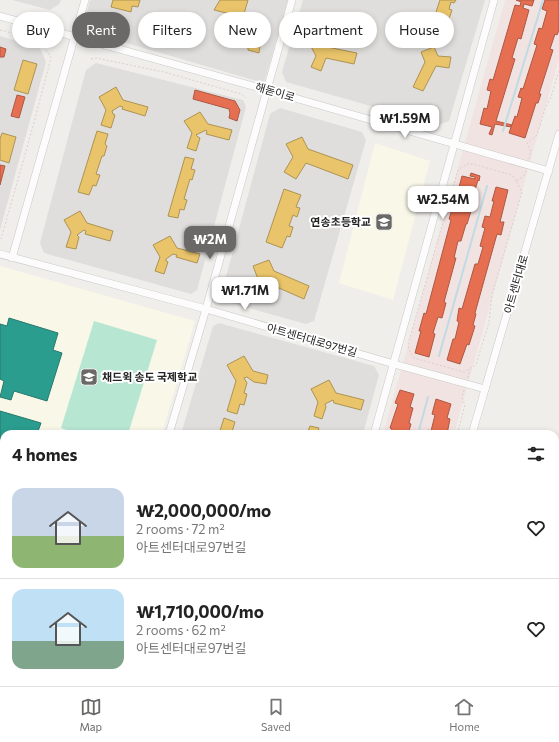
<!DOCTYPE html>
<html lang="en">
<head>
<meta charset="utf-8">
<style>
	body { margin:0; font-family:Commissioner,"Noto Sans KR",sans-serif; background:#f6f6f6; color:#222; height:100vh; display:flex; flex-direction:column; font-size:15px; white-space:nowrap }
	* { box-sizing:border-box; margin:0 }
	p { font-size:13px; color:#767676 }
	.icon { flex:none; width:22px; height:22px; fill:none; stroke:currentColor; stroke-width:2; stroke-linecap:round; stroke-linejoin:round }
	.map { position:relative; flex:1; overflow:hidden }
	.side { position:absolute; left:0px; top:430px; width:559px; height:256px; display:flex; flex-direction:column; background:#fff; border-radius:12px 12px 0 0; box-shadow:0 2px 6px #0003 }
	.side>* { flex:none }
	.banner { position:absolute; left:12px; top:12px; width:535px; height:36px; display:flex; gap:8px }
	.price { position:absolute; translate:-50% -34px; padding:0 9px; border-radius:8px; background:#fff; color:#222; font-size:13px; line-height:26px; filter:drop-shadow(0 1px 2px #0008) }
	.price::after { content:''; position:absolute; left:50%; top:24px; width:12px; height:9px; margin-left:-6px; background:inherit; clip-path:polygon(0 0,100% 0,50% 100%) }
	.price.active { background:#6a6968; color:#fff }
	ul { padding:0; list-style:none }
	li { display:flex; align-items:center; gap:12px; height:100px; padding:0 12px }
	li+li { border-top:1px solid #e0e0e0 }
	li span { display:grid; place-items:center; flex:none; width:112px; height:80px; border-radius:12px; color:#555 }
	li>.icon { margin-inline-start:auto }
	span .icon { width:48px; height:48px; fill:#fffc; stroke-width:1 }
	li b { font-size:17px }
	h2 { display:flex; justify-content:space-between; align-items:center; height:48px; padding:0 12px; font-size:17px }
	.chip { padding:0 14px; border-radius:18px; background:#fff; box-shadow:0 2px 6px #0003; font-size:14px; line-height:36px }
	.chip.active { background:#6a6968; color:#fff }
	.dock { display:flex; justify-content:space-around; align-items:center; height:56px; border-top:1px solid #e0e0e0; background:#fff; font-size:11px; color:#767676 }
	.dock a { display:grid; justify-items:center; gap:2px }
	.dock .active { color:#6a6968 }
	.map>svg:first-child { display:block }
</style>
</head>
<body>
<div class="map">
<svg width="559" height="686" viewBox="0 0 559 686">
	<rect width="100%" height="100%" fill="#f0eeeb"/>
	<g fill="#dfdedc">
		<polygon points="12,0 61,0 59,4 50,10"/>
		<polygon points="90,0 288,0 264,83 82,30"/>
		<polygon points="303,0 485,0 449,121 438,125 286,82 282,72"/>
		<polygon points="0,36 40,48 46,62 0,230"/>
		<polygon points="96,63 243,100 246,107 197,290 191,294 44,253 40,243 86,70"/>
		<polygon points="280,108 362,132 366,140 314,321 306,324 224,301 221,295 270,114"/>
		<polygon points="219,323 374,366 379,375 363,434 181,434 213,326"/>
		<polygon points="0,500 4,501 4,682 89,682 87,686 0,686"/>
		<polygon points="112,682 293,682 291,686 110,686"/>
	</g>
	<polygon fill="#f1e3e1" points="505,0 559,0 559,59 454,434 383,434"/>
	<g fill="#f8f7e8">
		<polygon points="375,143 430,161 393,300 339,283"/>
		<polygon points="0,266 195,321 162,434 4,434 4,485 0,484"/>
	</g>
	<polygon fill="#b7e6d2" points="94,321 157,340 128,434 81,434 61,428"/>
	<g fill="#e9c46a" stroke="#ad9354">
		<polygon points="113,0 140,0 138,7 132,6 131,12 111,7"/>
		<polygon points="220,0 248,0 243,17 214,10"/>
		<polygon points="440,0 456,0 454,3 451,2 449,9 452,10 448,22 445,20 442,28 432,24"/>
		<polygon points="251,25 267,29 264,40 260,45 259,53 248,50 248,47 245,46"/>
		<polygon points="322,37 327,47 357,53 354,64 326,58 321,71 311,67 316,56 309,43"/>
		<polygon points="434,47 438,56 451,57 449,68 436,66 423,91 413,87 425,62 421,52"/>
		<polygon points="23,60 37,64 28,94 14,90"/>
		<polygon points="116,87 123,100 148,107 145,116 122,109 123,107 120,106 112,111 113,114 115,115 111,128 101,125 106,110 99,97"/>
		<polygon points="200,112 208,124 232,130 229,140 206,134 207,132 206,130 196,135 198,137 200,138 196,151 187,148 192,133 184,121"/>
		<polygon points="97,131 108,134 105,144 107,146 104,156 102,156 96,174 100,175 96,186 93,185 89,195 78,192"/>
		<polygon points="2,133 16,137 9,163 0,160 0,139"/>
		<polygon points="302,137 308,149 353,165 348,179 306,163 296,179 284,172 293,157 286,144"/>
		<polygon points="185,157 194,159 191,169 195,170 192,180 190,179 184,199 187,200 184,210 180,209 178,218 168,216"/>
		<polygon points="284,189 301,195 296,207 300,208 297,217 293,215 289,226 293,227 290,237 287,236 282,248 266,242"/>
		<polygon points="80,211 87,223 113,231 110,241 85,234 86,231 84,230 77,235 79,237 76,249 66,247 71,232 64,220"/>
		<polygon points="170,236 177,248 200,254 197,263 176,257 177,255 173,254 166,259 166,261 168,262 164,274 155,271 160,257 153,245"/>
		<polygon points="269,260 274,271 309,286 304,299 272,285 263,299 250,293 258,279 253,266"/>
		<polygon points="244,356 253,371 268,375 266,384 254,382 247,377 244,378 247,383 244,393 247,394 244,405 240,404 237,414 227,411 236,381 227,365"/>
		<polygon points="329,380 336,393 364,400 361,410 334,403 333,400 325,404 326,407 322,419 314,416 318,402 311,389"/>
		<polygon points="224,418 235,422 232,432 236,434 219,434"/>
		<polygon points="310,426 319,428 317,434 307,434"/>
		<polygon points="0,522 4,534 4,559 0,573"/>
		<polygon points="21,682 37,682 40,686 22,686 19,683"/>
		<polygon points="140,682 153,682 152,686 138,686"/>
	</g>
	<g fill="#e76f51" stroke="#ac5843">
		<polygon points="516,0 534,0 532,6 524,4 523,8 529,10 521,39 518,38 512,58 515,59 496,121 512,125 511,127 495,124 492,135 489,134 492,127 480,124 484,108 487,109 491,91 487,90 490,79 493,80 515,5 520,6 521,2"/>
		<polygon points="545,0 559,0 559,30 557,35 555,34 550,49 553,50 539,94 541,94 538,103 536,103 525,138 509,133 515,116 517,117 522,98 518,97 521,88 523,89 537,45 534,44 539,28 542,29 547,11 542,9"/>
		<polygon points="0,47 6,49 4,57 0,57"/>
		<polygon points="195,90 235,101 240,110 237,121 229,118 230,113 229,109 193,99"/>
		<polygon points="17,95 25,97 19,118 11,116"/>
		<polygon points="0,165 5,166 0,185"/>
		<polygon points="471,173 480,176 479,181 478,180 469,210 471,211 467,224 466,224 461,241 458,241 454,258 456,258 444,302 446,303 442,318 438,317 433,333 435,334 429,357 415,353 421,331 419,331 424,313 426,314 451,220 449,219 453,206 454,206 462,176 475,179 475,177 470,176"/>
		<polygon points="496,187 508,190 500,222 504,222 501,235 497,234 475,313 476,314 473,325 475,326 469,345 467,344 460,364 447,360 453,339 455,339 459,322 457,321 459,308 462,309 475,264 478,264 483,247 480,246 485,228 482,227 485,216 490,217 494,201 492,201"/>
		<polygon points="400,390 414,394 410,407 413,408 409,423 411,424 408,434 390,434 392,429 390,428 398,404 395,403"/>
		<polygon points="436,399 451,404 447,418 450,419 447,434 427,434 428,430 431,431 435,415 432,414"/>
	</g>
	<g fill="#2a9d8f" stroke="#28786e">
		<polygon points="9,318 58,333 53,350 62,353 47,401 14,391 11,400 0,397 4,381 0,379 0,324 7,326"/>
		<polygon points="0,411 41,423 37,434 4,434 4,449 0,448"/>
	</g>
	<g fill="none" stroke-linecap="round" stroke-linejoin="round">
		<g stroke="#bfdbe3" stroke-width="2">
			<polyline points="503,131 543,0"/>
			<polyline points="439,356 487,186"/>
			<polyline points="418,434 428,397"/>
		</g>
		<defs>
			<g id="minor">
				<polyline points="0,16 267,90 549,171"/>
				<polyline points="0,254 206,309 394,364 485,389"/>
				<polyline points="12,258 85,0"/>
				<polyline points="169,434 206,309 292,0"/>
				<polyline points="374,434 494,0"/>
				<polyline points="472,434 559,134"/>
				<polyline points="0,493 4,494"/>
				<polyline points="94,686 96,682"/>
				<polyline points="303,686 304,682"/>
				<polyline points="402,686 403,682"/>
			</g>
		</defs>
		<use href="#minor" stroke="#c9c8c7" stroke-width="8"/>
		<g stroke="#dccecd" stroke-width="1" stroke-dasharray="2 2" stroke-linecap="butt">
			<polyline points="0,30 36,39 41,42 51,58 32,130 1,239"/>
			<polyline points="91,59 96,58 164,72 241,94 246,98"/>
			<polyline points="529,159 531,151 527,143 537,135 545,109 551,97 559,70"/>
			<polyline points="516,181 512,175 473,164 467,164 458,170 408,344 409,350 414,358 464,372 476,365 489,322 492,295 522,192 516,181 524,176 526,171"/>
			<polyline points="468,378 470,369"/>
			<polyline points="457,434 465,405 462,398 464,390"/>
			<polyline points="385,686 386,682"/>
		</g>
		<use href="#minor" stroke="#fdfcfc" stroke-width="7"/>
	</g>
	<defs>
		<symbol id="school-square" viewBox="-11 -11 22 22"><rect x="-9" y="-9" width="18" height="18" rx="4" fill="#6a6968" stroke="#fff"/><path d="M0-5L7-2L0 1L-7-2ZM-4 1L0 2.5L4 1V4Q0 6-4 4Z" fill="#fff"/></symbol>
	</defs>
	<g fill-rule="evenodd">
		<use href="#school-square" x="374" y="212" width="20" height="20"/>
		<use href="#school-square" x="79" y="367" width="20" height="20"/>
	</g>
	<g text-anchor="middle" stroke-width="4" stroke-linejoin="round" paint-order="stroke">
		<g font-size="11" fill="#222" stroke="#fff">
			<text transform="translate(275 92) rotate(16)" y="4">해돋이로</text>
			<text transform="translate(516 284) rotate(-74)" y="4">아트센터대로</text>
			<text transform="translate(312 340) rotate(16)" y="4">아트센터대로97번길</text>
		</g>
		<g font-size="11" font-weight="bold" fill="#222" stroke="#fff" text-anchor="end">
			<text x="371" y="226">연송초등학교</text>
			<text x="102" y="381" text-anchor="start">채드윅 송도 국제학교</text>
		</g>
	</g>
</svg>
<b class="price" style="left:405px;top:139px">₩1.59M</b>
<b class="price" style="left:443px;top:220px">₩2.54M</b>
<b class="price active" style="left:210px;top:260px">₩2M</b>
<b class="price" style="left:245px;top:311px">₩1.71M</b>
<div class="banner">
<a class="chip">Buy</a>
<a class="chip active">Rent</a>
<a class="chip">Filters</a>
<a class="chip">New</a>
<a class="chip">Apartment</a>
<a class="chip">House</a>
</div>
<section class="side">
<h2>4 homes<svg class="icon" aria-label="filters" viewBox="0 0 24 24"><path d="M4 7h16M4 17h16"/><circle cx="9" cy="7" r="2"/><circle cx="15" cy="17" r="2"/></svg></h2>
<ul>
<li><span style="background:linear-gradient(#c9d6e8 60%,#8fb573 0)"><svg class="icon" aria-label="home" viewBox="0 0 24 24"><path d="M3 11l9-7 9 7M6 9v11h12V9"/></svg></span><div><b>₩2,000,000/mo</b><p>2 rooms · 72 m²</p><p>아트센터대로97번길</p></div><svg class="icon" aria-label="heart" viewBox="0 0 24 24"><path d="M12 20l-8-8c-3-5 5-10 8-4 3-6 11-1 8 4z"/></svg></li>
<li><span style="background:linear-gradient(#bfe0f5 65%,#7fa58c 0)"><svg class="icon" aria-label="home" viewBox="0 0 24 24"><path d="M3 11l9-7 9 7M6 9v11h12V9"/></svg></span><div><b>₩1,710,000/mo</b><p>2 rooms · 62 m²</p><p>아트센터대로97번길</p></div><svg class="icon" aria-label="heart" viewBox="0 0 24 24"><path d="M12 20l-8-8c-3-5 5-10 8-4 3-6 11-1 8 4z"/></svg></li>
</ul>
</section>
</div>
<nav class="dock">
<a class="active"><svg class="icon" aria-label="map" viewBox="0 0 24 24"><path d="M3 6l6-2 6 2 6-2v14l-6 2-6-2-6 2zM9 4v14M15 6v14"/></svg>Map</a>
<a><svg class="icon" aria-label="saved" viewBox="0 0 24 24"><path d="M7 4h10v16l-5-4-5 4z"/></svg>Saved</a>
<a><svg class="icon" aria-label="home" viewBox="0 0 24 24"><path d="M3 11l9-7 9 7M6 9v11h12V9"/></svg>Home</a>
</nav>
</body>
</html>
